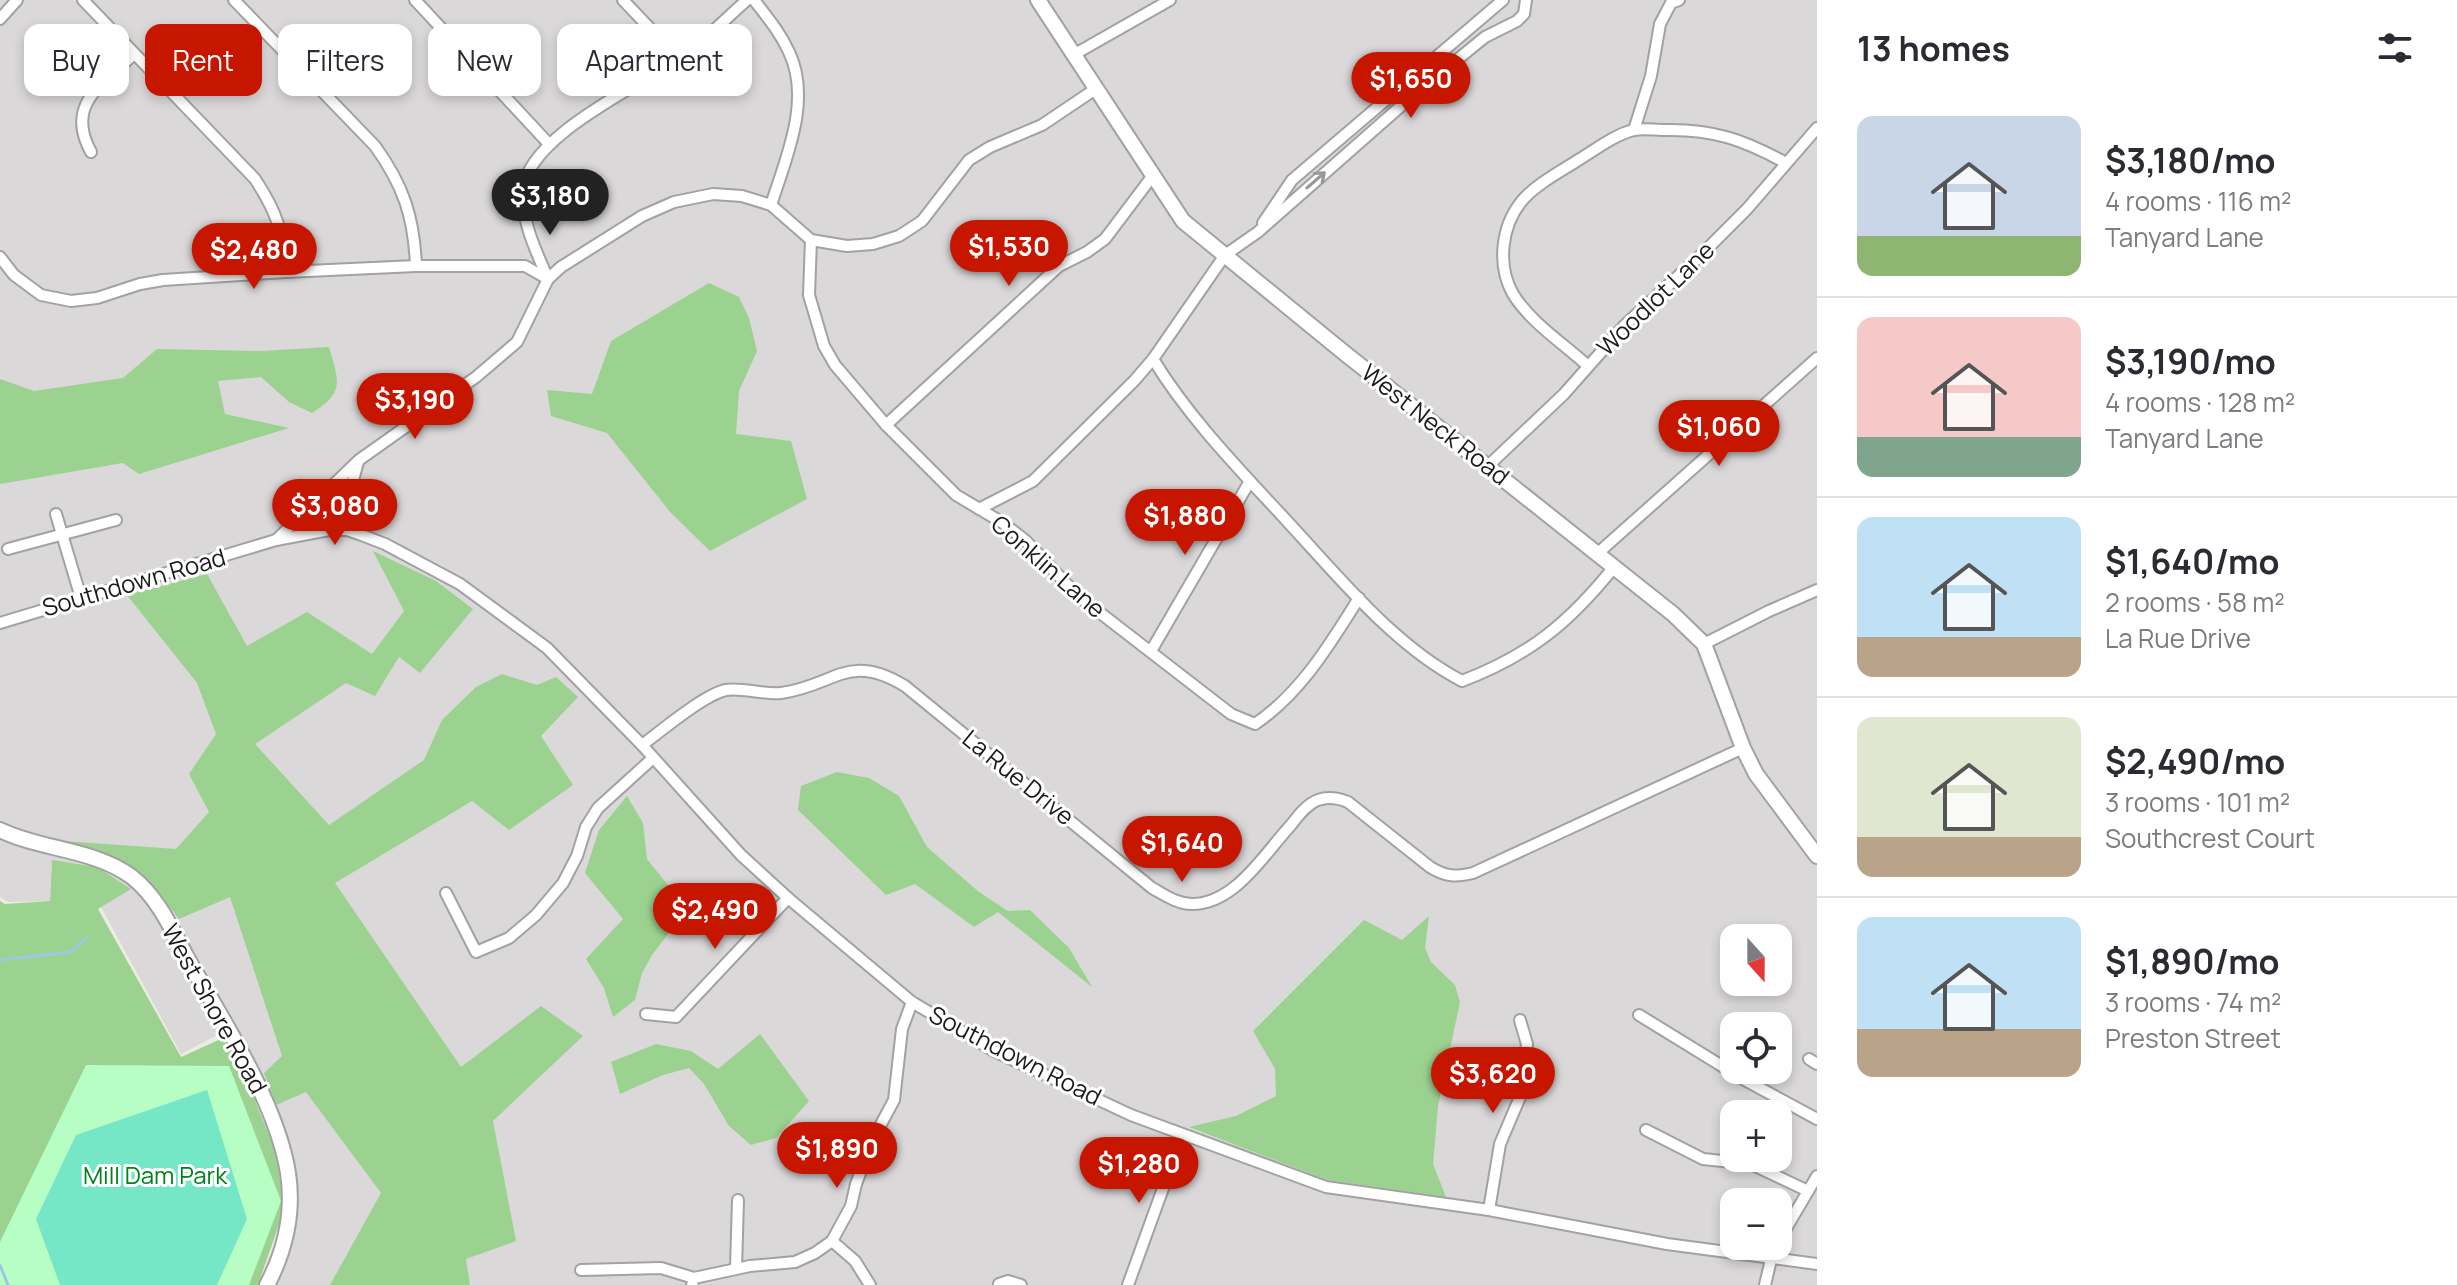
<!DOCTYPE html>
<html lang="en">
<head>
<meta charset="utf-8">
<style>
	body { margin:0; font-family:Manrope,sans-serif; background:#f2f2f3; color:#2b2b33; height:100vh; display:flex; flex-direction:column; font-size:30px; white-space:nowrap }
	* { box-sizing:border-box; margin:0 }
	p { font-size:26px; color:#7c7c81 }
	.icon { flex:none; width:44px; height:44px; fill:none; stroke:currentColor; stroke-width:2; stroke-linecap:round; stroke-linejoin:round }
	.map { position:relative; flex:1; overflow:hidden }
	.side { display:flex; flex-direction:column; background:#fff; width:640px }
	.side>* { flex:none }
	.guide { position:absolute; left:24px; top:24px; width:760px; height:72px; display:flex; gap:16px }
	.needle { width:52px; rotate:159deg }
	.fabs { position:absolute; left:1720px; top:924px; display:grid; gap:16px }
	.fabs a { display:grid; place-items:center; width:72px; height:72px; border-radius:16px; background:#fff; box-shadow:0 4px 12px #0003; font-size:40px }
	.price { position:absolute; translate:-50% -68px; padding:0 18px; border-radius:28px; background:#c71600; color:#fff; font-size:26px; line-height:52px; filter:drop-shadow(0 2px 4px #0008) }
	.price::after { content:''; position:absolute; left:50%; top:48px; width:24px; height:18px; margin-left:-12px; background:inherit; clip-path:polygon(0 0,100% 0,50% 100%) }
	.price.current { background:#222; color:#fff }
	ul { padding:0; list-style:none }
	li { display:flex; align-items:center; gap:24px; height:200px; padding:0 40px }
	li+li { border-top:2px solid #e1e1e2 }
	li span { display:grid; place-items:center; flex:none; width:224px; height:160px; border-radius:16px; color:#555 }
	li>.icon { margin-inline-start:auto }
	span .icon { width:96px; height:96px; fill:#fffc; stroke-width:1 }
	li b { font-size:34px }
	h2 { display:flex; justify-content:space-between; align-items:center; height:96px; padding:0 40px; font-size:34px }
	.tag { padding:0 28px; border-radius:16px; background:#fff; box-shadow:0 4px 12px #0003; font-size:28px; line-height:72px }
	.tag.current { background:#c71600; color:#fff }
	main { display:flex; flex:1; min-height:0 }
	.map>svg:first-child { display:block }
</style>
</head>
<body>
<main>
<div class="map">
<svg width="1817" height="1285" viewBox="0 0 1817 1285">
	<rect width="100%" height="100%" fill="#eeebe0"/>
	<path fill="#dad8d8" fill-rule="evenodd" d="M0,0H1817V1285H267L279,1262L288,1172L227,1030L181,1054L100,905L52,861L50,901L8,902L0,897ZM1734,938H1778V982H1734ZM1734,1026H1778V1070H1734ZM1734,1114H1778V1158H1734ZM1734,1202H1778V1246H1734Z"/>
	<polygon fill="#beeea0" points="352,469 342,526 284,535"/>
	<g fill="#9cd290">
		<polygon points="709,283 739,297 749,318 757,351 739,391 736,434 791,441 807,499 710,551 671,513 607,433 551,416 547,390 592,394 611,341"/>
		<path d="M329,347C339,382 345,392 312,413L289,402L261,377L218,381L225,414L289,428L139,474L123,463L0,484V379L34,391L123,378L157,349L262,351Z"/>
		<polygon points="373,551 436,581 473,609 420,673 399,657 375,696 346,683 255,744 329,825 424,760 442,720 476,687 502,674 537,685 556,677 578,697 541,736 573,785 509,830 472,801 335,883 461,1067 541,1006 583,1036 493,1121 516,1241 466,1259 470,1285 330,1285 381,1193 306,1092 276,1105 264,1073 282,1056 230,897 179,919 150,882 101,856 63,841 176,849 209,812 189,774 216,734 197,683 127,595 207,574 247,646 307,612 372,654 404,611"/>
		<polygon points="837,772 869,778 899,796 927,847 979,892 1008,911 1030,910 1069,948 1092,987 998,912 974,927 915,884 886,895 798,810 801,786"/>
		<polygon points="627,796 643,823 647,859 687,909 652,955 642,973 635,1000 613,1017 604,988 586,959 623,919 585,873 599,830"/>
		<polygon points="52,860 97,867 131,889 98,909 181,1057 223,1038 252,1093 276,1152 284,1210 258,1285 0,1285 0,901 5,904 50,901"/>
		<polygon points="1429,916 1425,948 1431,962 1455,985 1460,1002 1438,1106 1433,1164 1446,1197 1327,1180 1189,1127 1236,1116 1276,1096 1275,1069 1253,1031 1364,920 1402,940"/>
		<polygon points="760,1034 809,1101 776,1138 751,1145 729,1126 704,1084 689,1068 663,1075 620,1094 611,1062 656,1044 691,1051 718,1069"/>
	</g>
	<polygon fill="#b7fec4" points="86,1065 229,1066 281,1201 249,1285 0,1285 0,1242"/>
	<polygon fill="#75e6c6" points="207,1090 247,1219 217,1285 60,1285 36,1219 76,1135"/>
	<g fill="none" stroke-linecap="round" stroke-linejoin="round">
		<g stroke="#9bc9e1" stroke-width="3">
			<polyline points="0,960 70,952 87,938"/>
			<polyline points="0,1265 8,1285"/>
		</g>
		<defs>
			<g id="minor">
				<path d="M83,0L255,179C278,214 282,230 286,272"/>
				<path d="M234,0L375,146C404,186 414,218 416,266"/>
				<polyline points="415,0 549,144"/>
				<polyline points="623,0 679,59"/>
				<path d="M754,0C767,17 780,32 789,52C812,100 786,158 771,205"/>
				<polyline points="0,19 17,0"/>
				<polyline points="1075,54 1170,0"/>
				<polyline points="1634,130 1651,76 1660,24 1671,3 1679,0"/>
				<path d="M91,152C65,105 101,85 133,55"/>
				<polyline points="1263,223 1292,180 1503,0"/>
				<path d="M811,240L809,295L824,346L835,365L886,425L956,495L1003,523L1026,541L1077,595L1231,714L1255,724C1301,693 1330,644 1359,598"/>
				<polyline points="0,257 14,275 41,295 71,301 97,298 140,284 163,280 286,272 416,266 525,266 548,279"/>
				<path d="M548,279C537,253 521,221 523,191C526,138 636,87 677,60C703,43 724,20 747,0"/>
				<path d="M1153,359C1189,418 1239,469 1286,520C1338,576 1394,646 1462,681C1530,655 1569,623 1614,567"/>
				<path d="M1588,366C1564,344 1530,322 1513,294C1497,266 1501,227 1521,202C1533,186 1563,170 1580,159C1596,149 1616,134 1634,130C1643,128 1655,130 1665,130C1714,129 1744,140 1786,163"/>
				<polyline points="886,425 1059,266 1087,252 1105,239 1154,174"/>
				<polyline points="1489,465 1564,394 1624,326 1700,256 1747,209 1817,128"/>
				<polyline points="979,509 1033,481 1134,381 1153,359 1225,255 1258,232 1409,99 1485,37 1517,21 1524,14 1526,0"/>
				<polyline points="56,514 81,598"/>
				<polyline points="347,530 350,491 358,462"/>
				<polyline points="276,540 359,460 476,377 517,342 548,279 561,267 642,216 674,202 713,194 742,196 771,205 811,240 847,246 873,244 899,236 922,221 969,160 990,147 1042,125 1097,88"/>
				<polyline points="8,549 116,520"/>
				<polyline points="1598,553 1817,358"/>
				<polyline points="0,623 276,540 329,530 347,530 359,534 385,544 460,584 547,648 642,745 741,855 788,898 912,1002 994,1051 1131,1115 1326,1187 1489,1210 1667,1244 1817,1264"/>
				<polyline points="1704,644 1769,611 1817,590"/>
				<polyline points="1151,651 1250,481"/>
				<path d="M642,745C661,731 705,694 726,690C741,687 764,695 781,693C835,686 848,651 905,686L1152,888C1165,895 1177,904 1192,904C1235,904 1265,853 1291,825C1298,816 1307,804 1318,800C1329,796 1338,798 1348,802L1430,867C1446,877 1456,877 1473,873L1743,748"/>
				<polyline points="446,893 476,952 509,938 536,915 563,883 577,856 586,827 598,808 653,758"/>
				<polyline points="646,1014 676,1017 788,898"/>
				<polyline points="1639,1015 1743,1079 1817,1119"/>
				<polyline points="1809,1059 1817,1064"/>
				<polyline points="1646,1130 1703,1159 1751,1164 1808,1191"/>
				<polyline points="1489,1210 1500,1144 1520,1097 1527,1044 1520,1020"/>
				<polyline points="832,1241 855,1261 870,1285"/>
				<polyline points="1778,1242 1817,1176"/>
				<polyline points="736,1268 738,1200"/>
				<polyline points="581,1270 661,1268 694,1278"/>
				<polyline points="999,1284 1008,1281 1021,1285"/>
				<polyline points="692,1285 694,1278 750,1266 795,1262 815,1253 832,1241 851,1206 856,1184 872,1141 894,1100 902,1029 912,1002"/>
				<polyline points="1128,1285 1182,1136"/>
				<polyline points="1765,1285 1773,1251"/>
			</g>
			<g id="tertiary">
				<polyline points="1038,0 1183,221 1342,351 1673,614 1704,644 1743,748 1756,774 1817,856"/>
				<path d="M0,830C41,850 95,849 132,877C159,898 174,934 190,963C225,1024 277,1104 288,1173C294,1213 286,1249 267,1285"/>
			</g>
		</defs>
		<use href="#minor" stroke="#a2a2a2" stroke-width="14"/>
		<use href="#tertiary" stroke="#a2a2a2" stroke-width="18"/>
		<use href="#minor" stroke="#fff" stroke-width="10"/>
		<use href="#tertiary" stroke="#fff" stroke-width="14"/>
	</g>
	<defs><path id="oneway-shaft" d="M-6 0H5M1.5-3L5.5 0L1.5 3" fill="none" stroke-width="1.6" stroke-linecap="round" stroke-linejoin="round" transform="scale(2)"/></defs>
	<use stroke="#989898" href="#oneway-shaft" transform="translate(1316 180) rotate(-41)"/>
	<g text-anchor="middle" stroke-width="6" stroke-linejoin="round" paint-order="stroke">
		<g font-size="24" fill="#1b1b1b" stroke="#fff">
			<text transform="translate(1656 299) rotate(-44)" y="8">Woodlot Lane</text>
			<text transform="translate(1435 425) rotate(38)" y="8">West Neck Road</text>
			<text transform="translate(1048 567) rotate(41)" y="8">Conklin Lane</text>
			<text transform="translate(134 583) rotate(-16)" y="8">Southdown Road</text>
			<text transform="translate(1018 778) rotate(39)" y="8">La Rue Drive</text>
			<text transform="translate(214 1009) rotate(61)" y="8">West Shore Road</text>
			<text transform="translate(1015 1056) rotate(27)" y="8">Southdown Road</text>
		</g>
		<g font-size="24" fill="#01811a" stroke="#fff">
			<text x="155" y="1184">Mill Dam Park</text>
		</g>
	</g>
</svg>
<div class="fabs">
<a><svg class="needle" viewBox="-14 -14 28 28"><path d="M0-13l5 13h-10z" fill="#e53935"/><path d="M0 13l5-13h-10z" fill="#7c7c81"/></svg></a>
<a><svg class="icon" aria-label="locate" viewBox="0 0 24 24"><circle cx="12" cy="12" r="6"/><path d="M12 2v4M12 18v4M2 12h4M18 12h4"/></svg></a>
<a>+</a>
<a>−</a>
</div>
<b class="price" style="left:1411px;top:120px">$1,650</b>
<b class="price current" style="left:550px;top:237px">$3,180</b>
<b class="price" style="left:1009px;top:288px">$1,530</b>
<b class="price" style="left:254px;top:291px">$2,480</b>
<b class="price" style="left:415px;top:441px">$3,190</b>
<b class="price" style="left:1719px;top:468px">$1,060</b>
<b class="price" style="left:335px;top:547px">$3,080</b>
<b class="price" style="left:1185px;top:557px">$1,880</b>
<b class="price" style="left:1182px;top:884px">$1,640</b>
<b class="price" style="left:715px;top:951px">$2,490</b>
<b class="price" style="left:1493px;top:1115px">$3,620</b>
<b class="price" style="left:837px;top:1190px">$1,890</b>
<b class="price" style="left:1139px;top:1205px">$1,280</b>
<div class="guide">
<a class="tag">Buy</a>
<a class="tag current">Rent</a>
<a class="tag">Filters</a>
<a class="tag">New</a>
<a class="tag">Apartment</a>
</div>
</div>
<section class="side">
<h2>13 homes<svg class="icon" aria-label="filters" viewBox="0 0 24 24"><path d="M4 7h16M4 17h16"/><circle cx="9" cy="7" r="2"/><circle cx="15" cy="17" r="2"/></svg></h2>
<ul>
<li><span style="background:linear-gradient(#c9d6e8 75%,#8fb573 0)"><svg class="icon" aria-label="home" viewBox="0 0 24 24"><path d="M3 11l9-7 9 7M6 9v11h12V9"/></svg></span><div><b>$3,180/mo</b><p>4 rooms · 116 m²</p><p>Tanyard Lane</p></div></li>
<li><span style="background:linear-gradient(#f6c9c9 75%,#7fa58c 0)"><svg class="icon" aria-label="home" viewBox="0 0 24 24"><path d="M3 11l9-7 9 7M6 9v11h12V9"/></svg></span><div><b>$3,190/mo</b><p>4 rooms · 128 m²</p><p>Tanyard Lane</p></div></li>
<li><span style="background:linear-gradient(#bfe0f5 75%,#b9a48a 0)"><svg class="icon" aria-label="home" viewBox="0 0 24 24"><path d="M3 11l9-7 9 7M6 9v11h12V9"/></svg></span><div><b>$1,640/mo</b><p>2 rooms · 58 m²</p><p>La Rue Drive</p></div></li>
<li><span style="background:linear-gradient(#dfe7d0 75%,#b9a48a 0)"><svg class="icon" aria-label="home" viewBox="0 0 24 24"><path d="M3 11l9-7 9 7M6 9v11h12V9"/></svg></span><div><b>$2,490/mo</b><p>3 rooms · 101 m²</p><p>Southcrest Court</p></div></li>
<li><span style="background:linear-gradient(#bfe0f5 70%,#b9a48a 0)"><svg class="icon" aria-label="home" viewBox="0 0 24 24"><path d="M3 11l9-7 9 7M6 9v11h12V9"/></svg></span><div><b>$1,890/mo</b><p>3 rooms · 74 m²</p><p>Preston Street</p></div></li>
</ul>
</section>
</main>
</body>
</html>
